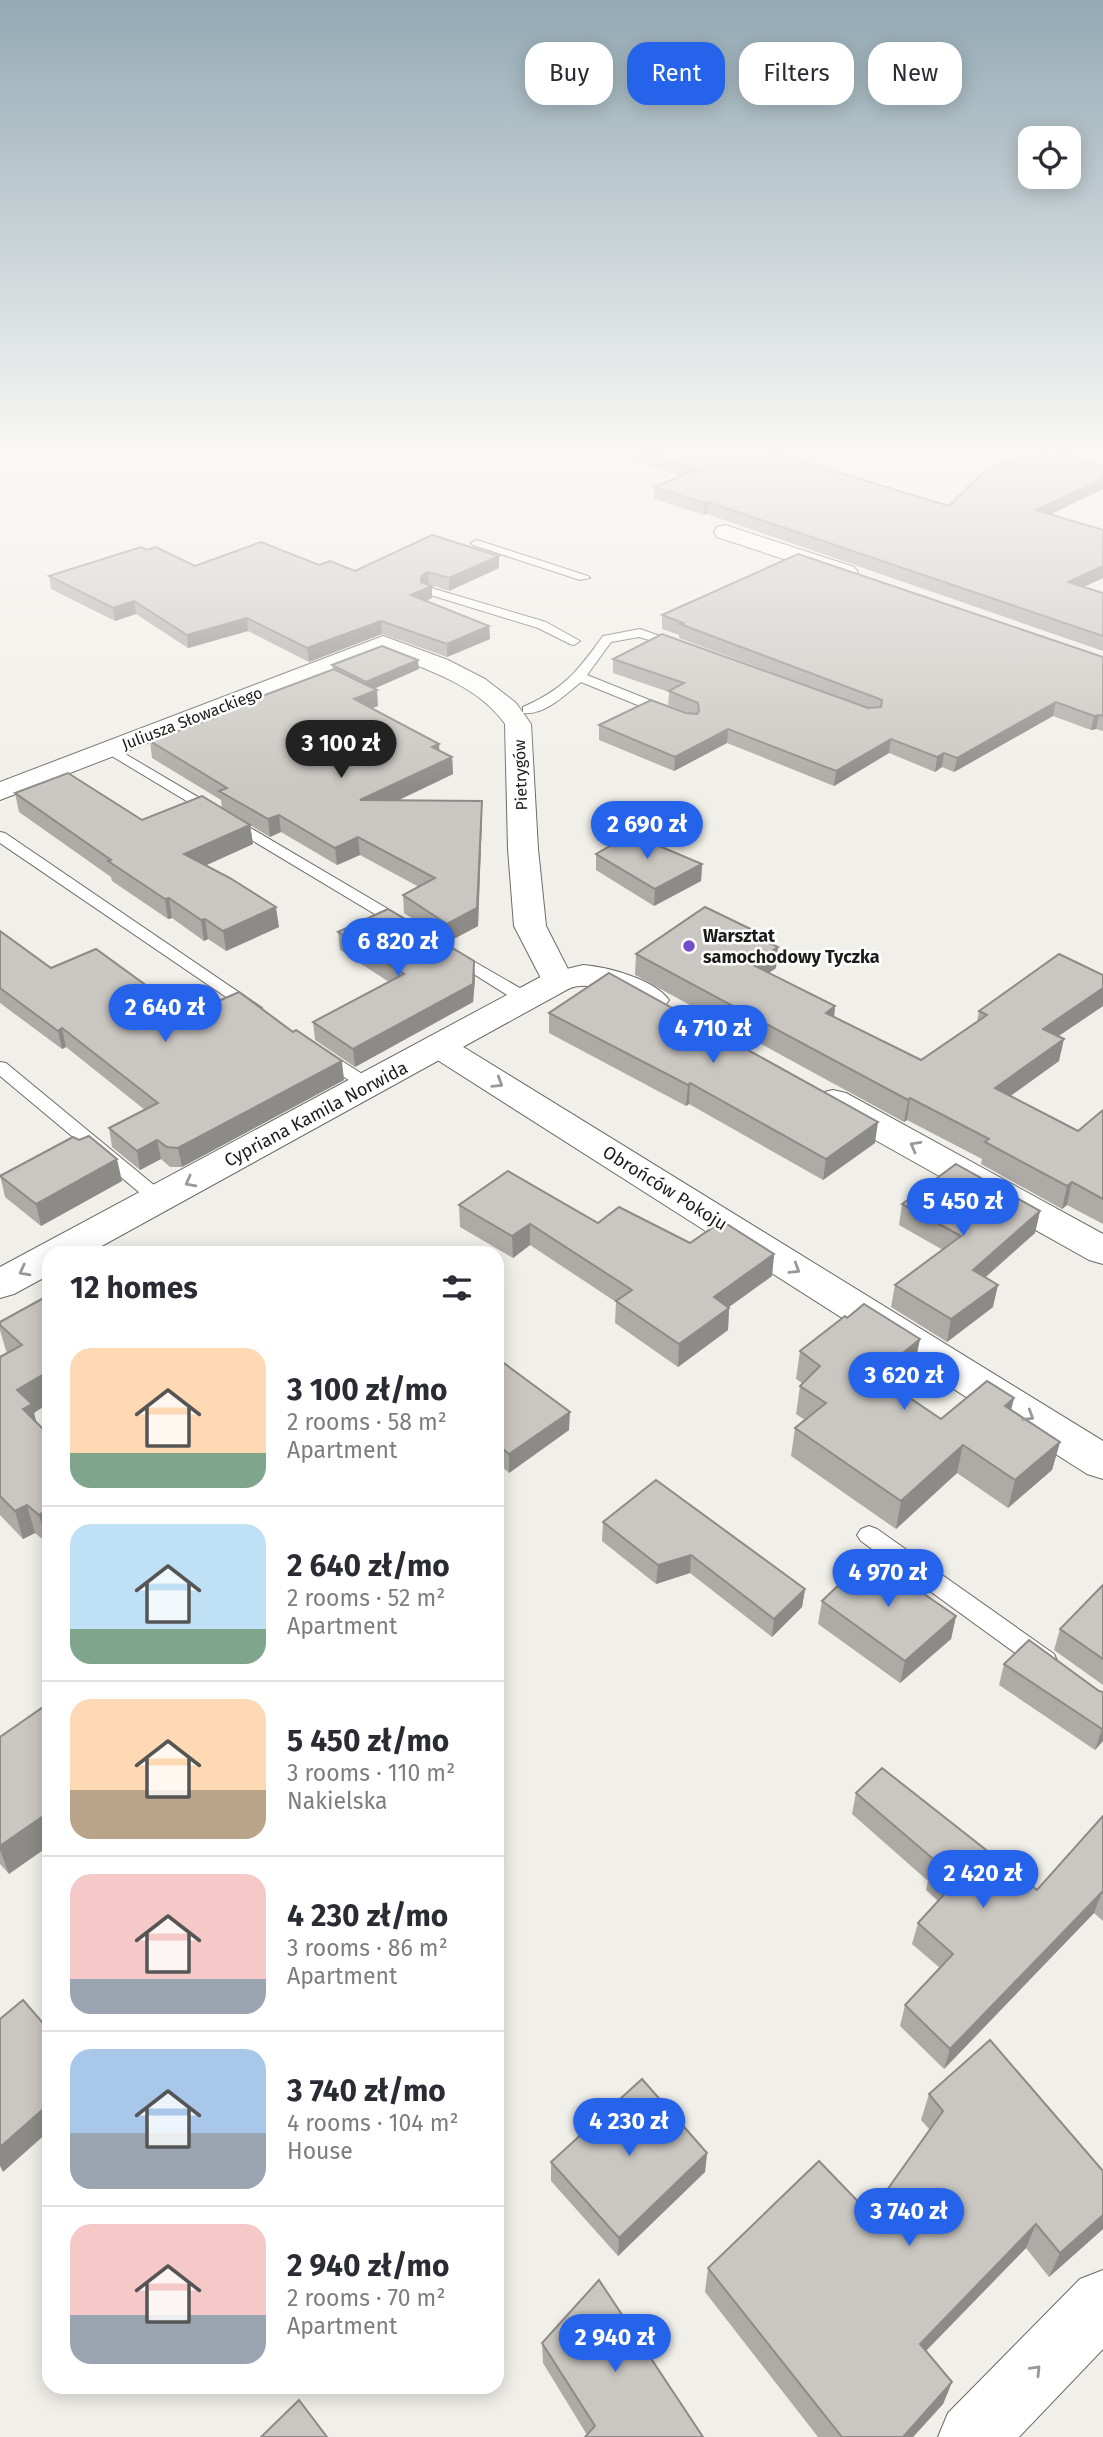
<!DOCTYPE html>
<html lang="en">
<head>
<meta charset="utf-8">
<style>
	body { margin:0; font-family:"Fira Sans",sans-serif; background:#f2f2f3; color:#2b2b33; height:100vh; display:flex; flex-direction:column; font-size:26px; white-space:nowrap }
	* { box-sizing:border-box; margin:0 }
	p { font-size:23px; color:#7c7c81 }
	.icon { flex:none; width:38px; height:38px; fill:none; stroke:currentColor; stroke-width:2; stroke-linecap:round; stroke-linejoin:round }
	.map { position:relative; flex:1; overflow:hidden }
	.panel { position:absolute; left:42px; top:1246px; width:462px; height:1148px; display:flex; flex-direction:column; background:#fff; border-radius:21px; box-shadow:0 4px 18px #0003 }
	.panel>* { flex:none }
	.guide { position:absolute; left:525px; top:42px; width:472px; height:63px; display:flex; gap:14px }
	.tools { position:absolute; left:1018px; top:126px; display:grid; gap:14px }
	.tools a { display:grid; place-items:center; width:63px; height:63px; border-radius:14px; background:#fff; box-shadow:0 4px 18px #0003; font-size:35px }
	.price { position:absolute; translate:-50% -60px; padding:0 16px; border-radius:24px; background:#2563eb; color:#fff; font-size:23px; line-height:46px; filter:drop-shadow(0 2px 4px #0008) }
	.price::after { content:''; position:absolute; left:50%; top:42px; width:21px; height:16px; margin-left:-10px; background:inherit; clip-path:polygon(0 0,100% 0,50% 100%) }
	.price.current { background:#222; color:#fff }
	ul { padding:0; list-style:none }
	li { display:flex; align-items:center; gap:21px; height:175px; padding:0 28px }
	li+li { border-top:2px solid #e1e1e2 }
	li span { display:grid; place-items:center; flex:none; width:196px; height:140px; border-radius:21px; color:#555 }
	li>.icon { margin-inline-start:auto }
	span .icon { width:84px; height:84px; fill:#fffc; stroke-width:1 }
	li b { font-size:30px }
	h2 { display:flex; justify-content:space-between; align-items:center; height:84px; padding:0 28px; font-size:30px }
	.tag { padding:0 24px; border-radius:21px; background:#fff; box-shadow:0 4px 18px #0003; font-size:24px; line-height:63px }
	.tag.current { background:#2563eb; color:#fff }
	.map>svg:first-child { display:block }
</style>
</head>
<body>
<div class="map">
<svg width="1103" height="2437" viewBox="0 0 1103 2437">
	<rect width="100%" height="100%" fill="#f1efe9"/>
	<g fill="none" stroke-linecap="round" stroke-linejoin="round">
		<defs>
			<g id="service">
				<polygon points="477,540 588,576 590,578 580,580 473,545 471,543"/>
				<polygon points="428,587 546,622 580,641 574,645 570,644 538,628 424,593 424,589"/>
				<path d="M640,629L685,645L679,649L639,637L611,642L587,675L672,709V715H662L581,682C566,694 544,716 523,713V707C564,689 577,672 603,636Z"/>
				<polygon points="110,745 410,922 412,925 410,928 398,928 105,752 105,746"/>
				<polygon points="0,832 5,833 262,1008 260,1012 248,1012 0,843"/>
				<polygon points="454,950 532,995 534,999 526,1004 520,1003 448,958 446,955 448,952"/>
				<polygon points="323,1049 375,1082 378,1086 375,1090 363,1090 317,1058 314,1054"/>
				<polygon points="0,1062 6,1063 166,1195 169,1199 166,1203 152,1203 0,1076"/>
				<polygon points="869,1526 877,1529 1054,1654 1057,1661 1054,1668 1045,1671 1036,1668 861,1541 857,1535 861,1529"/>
			</g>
			<g id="minor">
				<polygon points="725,525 854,567 858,572 854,577 838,577 717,537 714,532 717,527"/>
				<path d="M383,636L448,660L485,679L516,703L531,724L538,849L546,926L574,981L570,988L558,991L546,988L514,926L508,849L505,724C477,684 426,670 383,652L0,800V782Z"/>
				<polygon points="440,1037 452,1040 1103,1441 1103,1479 1087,1474 428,1054 423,1047 428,1040"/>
			</g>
			<g id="tertiary">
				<path d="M583,965C608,967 654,979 669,1000L664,1007C630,1016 606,976 570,988L89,1253H49V1275L14,1294L0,1298V1267L546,974Z"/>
				<polygon points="833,1090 846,1093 1103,1234 1103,1264 1089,1260 820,1109 815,1101 820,1093"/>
				<polygon points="1103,2270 1103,2349 1019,2437 938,2437 948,2413 1080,2279"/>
			</g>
		</defs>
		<use href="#service" stroke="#6d6b66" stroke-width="2"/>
		<use href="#minor" stroke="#6d6b66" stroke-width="2"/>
		<use href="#tertiary" stroke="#6d6b66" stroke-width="2"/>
		<use href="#service" fill="#fff" fill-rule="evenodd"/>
		<use href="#minor" fill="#fff" fill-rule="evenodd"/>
		<use href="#tertiary" fill="#fff" fill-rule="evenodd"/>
	</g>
	<g fill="#aeaba7">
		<polygon points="637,451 767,451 949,506 1103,489 1051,514 1103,530 1103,578 1083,587 1103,593 1103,651 707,514 704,515 654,499 654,487 682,476 636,461"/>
		<polygon points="147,550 195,566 319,565 355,571 499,556 499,568 449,591 429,584 432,586 432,598 427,601 489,626 490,639 447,657 382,634 309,662 248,631 188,648 136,614 115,621 51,589 49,576"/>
		<polygon points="662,615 1103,657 1103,731 1096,729 1091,730 1053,716 954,772 942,767 935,772 889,753 834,786 727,743 674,771 599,740 599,725 689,713 668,705 669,692 613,673 613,659 800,683 679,638 679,635 662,629"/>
		<polygon points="332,665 419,669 374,688 378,706 372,708 440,751 452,757 453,774 397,801 482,818 478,926 448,942 404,913 403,895 419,887 360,855 337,865 281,832 270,837 250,825 253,844 206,865 279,927 226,951 208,939 204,941 172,918 168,919 112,881 111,877 19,812 15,793 142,820 222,808 221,800 152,758 150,741 210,719 209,716 333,670"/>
		<polygon points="596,854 702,864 701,881 654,906 596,870"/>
		<polygon points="0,931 51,968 187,1015 344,1080 182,1167 170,1167 161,1159 140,1170 112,1147 109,1128 145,1110 66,1047 62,1049 0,1003"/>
		<polygon points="338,932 475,979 473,1002 355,1067 315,1040 313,1022 389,982 340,950"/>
		<polygon points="761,939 776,968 769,973 835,1006 834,1017 921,1060 977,1022 979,1011 1103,975 1103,1006 1058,1036 1059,1061 1010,1096 1078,1131 1103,1110 1103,1224 1067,1205 1062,1209 981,1164 982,1159 907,1120 904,1122 635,975 636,954"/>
		<polygon points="549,1013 875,1143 823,1180 689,1104 686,1106 549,1033"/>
		<polygon points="0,1175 122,1181 41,1226 5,1197"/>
		<polygon points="902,1204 1040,1211 1035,1233 985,1278 993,1307 947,1342 891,1307 895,1285 943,1250 899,1225"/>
		<polygon points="459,1205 598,1223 690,1243 774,1254 772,1276 729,1307 728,1330 678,1367 615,1323 616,1302 530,1245 513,1258 460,1227"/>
		<polygon points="49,1295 34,1413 36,1422 47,1543 35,1533 23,1539 0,1515 0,1357 8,1353 6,1351 0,1330 0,1322"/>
		<polygon points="847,1318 920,1339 914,1367 892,1386 941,1419 1014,1398 1011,1410 1060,1442 1052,1470 1008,1508 957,1473 896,1529 791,1456 795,1428 805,1420 796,1414 800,1386 802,1383 796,1379 800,1351"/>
		<polygon points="497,1358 569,1430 509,1473 497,1462"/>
		<polygon points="603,1522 805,1589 802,1607 772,1637 690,1573 656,1584 602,1541"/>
		<polygon points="1103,1585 1103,1685 1054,1650 1060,1629"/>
		<polygon points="822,1601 956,1616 951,1639 900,1683 818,1624"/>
		<polygon points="1004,1664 1103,1692 1103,1741 1095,1750 999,1685"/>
		<polygon points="0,1737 9,1874 0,1864"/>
		<polygon points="856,1793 1037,1890 1103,1816 1103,1921 1094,1913 944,2069 900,2026 905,2005 940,1968 912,1944 918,1923 938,1901 926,1890 928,1881 852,1814"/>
		<polygon points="929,2094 1103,2171 1103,2229 1049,2277 1026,2248 926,2351 952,2382 943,2404 913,2437 818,2437 705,2292 708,2268 870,2214 930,2130 921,2120"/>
		<polygon points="707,2153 705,2172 618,2256 551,2181 551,2162"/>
		<polygon points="542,2343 703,2437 587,2435 543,2363"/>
	</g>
	<g fill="#8d8b88">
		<polygon points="1103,479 1103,489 1034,522 1036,510"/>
		<polygon points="708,502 707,514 704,515 704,503"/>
		<polygon points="499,556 499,568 449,591 449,578"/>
		<polygon points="1103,566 1103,578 1066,595 1068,582"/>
		<polygon points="428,572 429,584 421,589 421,576"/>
		<polygon points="432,586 432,598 412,607 411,595"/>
		<polygon points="134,601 136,614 115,621 113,608"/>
		<polygon points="247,618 248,631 188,648 187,635"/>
		<polygon points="381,621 382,634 309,662 307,648"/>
		<polygon points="489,626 490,639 447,657 447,644"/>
		<polygon points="418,660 419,669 367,692 366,682"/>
		<polygon points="377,690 378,706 355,715 354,699"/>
		<polygon points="1056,702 1053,716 954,772 957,758"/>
		<polygon points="1099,715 1096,729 1091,730 1094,716"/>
		<polygon points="728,729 727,743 674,771 675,757"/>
		<polygon points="891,739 889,753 834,786 836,771"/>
		<polygon points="439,744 440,761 432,747"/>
		<polygon points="944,753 942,767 935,772 937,757"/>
		<polygon points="452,757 453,774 361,818 360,800"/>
		<polygon points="482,801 482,818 478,926 448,942 447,924"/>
		<polygon points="279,815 281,832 270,837 268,819"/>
		<polygon points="250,825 253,844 187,874 184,854"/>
		<polygon points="358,837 360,855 337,865 335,848"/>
		<polygon points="702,864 701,881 654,906 655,889"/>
		<polygon points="169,898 172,918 168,919 165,899"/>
		<polygon points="276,907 279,927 226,951 223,931"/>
		<polygon points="205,919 208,939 204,941 201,920"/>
		<polygon points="778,947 776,968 750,985 751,964"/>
		<polygon points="474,961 475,979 473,1002 355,1067 353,1049"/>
		<polygon points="1103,988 1103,1006 1038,1050 1043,1029"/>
		<polygon points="835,1006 833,1028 826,1013"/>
		<polygon points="62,1028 66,1047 62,1049 58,1031"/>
		<polygon points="1064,1039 1059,1061 991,1110 995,1088"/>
		<polygon points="342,1061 344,1080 182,1167 178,1148"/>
		<polygon points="690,1083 689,1104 686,1106 688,1085"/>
		<polygon points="910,1098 907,1120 904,1122 908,1100"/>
		<polygon points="878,1122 875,1143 823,1180 826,1159"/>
		<polygon points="157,1140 161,1159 140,1170 137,1151"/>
		<polygon points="117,1159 122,1181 41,1226 36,1204"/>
		<polygon points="1072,1182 1067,1205 1062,1209 1067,1186"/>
		<polygon points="1040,1211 1035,1233 968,1292 973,1270"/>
		<polygon points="530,1224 530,1245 513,1258 512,1236"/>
		<polygon points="774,1254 772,1276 712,1319 714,1297"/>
		<polygon points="998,1285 993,1307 947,1342 951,1319"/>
		<polygon points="729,1308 728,1330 678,1367 679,1344"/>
		<polygon points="920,1339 914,1367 872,1403 876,1375"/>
		<polygon points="49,1371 49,1403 34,1413 39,1432 31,1437 17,1390"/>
		<polygon points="1014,1398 1007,1426 1005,1406"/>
		<polygon points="570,1412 569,1430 509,1473 509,1454"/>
		<polygon points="1060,1442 1052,1470 1008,1508 1015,1480"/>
		<polygon points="963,1445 957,1473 896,1529 901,1501"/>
		<polygon points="27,1505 35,1533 23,1539 15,1511"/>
		<polygon points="49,1508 49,1541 47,1543 39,1515"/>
		<polygon points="691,1555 690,1573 656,1584 658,1565"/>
		<polygon points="805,1589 802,1607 772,1637 774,1619"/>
		<polygon points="956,1616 951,1639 900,1683 905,1661"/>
		<polygon points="1103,1728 1103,1741 1095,1750 1102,1729"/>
		<polygon points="49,1801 49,1846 9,1874 0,1850 0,1846"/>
		<polygon points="503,1859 503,1880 497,1886 497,1864"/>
		<polygon points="1102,1892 1094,1913 944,2069 950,2049"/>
		<polygon points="49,2104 49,2131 3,2172 0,2166 0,2147"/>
		<polygon points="707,2153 705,2172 618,2256 619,2238"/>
		<polygon points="1103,2215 1103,2229 1049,2277 1060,2253"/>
		<polygon points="1036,2224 1026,2248 911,2366 920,2344"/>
		<polygon points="952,2382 943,2404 913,2437 903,2437"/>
	</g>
	<g fill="#cac7c2" stroke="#8d8b88" stroke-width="2">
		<polygon points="642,451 767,451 949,506 982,473 1016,459 1024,461 1054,451 1103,466 1103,479 1036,510 1103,530 1103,566 1068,582 1103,593 1103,636 708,502 704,503 654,487 698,469"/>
		<polygon points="432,535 499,556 449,578 428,572 421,576 421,582 432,586 411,595 489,626 447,644 381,621 307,648 247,618 187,635 134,601 113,608 49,576 141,547 147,550 156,547 195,566 261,542 319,565 330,561 355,571"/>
		<polygon points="798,554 1103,657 1103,716 1099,715 1094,716 1056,702 957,758 944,753 937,757 891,739 836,771 728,729 675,757 599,725 651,700 686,713 697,714 699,711 698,703 669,691 684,683 613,659 662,634 868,708 881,707 882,700 680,624 683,623 662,615"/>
		<polygon points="382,646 418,660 366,682 332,665"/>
		<polygon points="334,669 377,690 354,699 439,744 432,747 452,757 360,800 482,801 477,908 447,924 403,895 435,878 358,837 335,848 279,815 268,819 219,791 227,788 150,741 213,718 209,716"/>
		<polygon points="68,773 142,820 202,796 250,825 184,854 230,878 276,907 223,931 205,919 201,920 169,898 165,899 108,861 111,860 15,793"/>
		<polygon points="631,834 702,864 655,889 596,854"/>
		<polygon points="705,907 761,934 757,937 778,947 751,964 835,1006 826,1013 921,1060 987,1015 979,1011 1059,954 1103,975 1103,988 1043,1029 1064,1039 995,1088 1078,1131 1103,1110 1103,1199 1072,1182 1067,1186 985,1142 989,1139 910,1098 908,1100 636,954"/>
		<polygon points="388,909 474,961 473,984 353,1049 313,1022 404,974 338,932"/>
		<polygon points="0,931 51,968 96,949 187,1015 239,992 293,1032 296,1030 342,1061 178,1148 167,1147 157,1140 137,1151 109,1128 158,1103 62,1028 58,1031 0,988"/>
		<polygon points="609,973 878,1122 826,1159 690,1083 688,1085 549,1013"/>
		<polygon points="89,1136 117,1159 36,1204 0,1176 73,1137 79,1140"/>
		<polygon points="956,1164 1040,1211 973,1270 998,1285 951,1319 895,1285 961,1236 902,1204"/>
		<polygon points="508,1171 598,1223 619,1207 690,1243 722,1221 774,1254 714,1297 729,1308 679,1344 616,1301 632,1290 530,1224 512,1236 459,1205"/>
		<polygon points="49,1295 49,1371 17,1390 32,1404 23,1409 49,1435 49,1508 39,1515 27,1505 15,1511 0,1496 0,1357 22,1345 0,1325 0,1322"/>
		<polygon points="864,1304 920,1339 876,1375 941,1419 987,1381 1014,1398 1005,1406 1060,1442 1015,1480 963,1445 901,1501 795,1428 826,1403 800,1386 820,1366 800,1351 845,1316 847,1318"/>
		<polygon points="497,1358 570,1412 509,1454 497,1444"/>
		<polygon points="656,1480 805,1589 774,1619 691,1555 658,1565 603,1522"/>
		<polygon points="869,1556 956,1616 905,1661 822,1601"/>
		<polygon points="1103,1585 1103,1659 1060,1629"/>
		<polygon points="1029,1640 1099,1691 1103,1692 1103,1728 1102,1729 1004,1664"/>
		<polygon points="49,1703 49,1801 45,1804 49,1812 0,1846 0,1737"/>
		<polygon points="882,1768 1037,1890 1103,1816 1103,1893 1102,1892 950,2049 905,2005 953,1954 918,1923 951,1887 932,1869 938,1863 856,1793"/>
		<polygon points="497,1853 503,1859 497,1864"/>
		<polygon points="23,2000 49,2030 49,2104 0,2147 0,2019"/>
		<polygon points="990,2040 1103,2171 1103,2215 1060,2253 1036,2224 920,2344 952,2382 903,2437 842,2437 708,2268 819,2161 870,2214 943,2111 929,2094"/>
		<polygon points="642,2079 707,2153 619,2238 551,2162"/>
		<polygon points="599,2280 703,2437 585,2437 595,2426 542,2343"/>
		<polygon points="299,2400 327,2437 261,2437"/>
	</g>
	<defs><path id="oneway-chevron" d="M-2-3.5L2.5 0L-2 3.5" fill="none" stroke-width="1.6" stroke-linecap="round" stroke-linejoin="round" transform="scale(1.75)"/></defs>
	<g stroke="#999998">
		<use href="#oneway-chevron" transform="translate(498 1083) rotate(32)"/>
		<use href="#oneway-chevron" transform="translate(915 1146) rotate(-151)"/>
		<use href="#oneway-chevron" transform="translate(190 1182) rotate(152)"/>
		<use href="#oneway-chevron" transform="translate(795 1269) rotate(32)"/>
		<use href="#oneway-chevron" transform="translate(24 1271) rotate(152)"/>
		<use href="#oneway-chevron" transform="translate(1029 1416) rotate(32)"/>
		<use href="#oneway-chevron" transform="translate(1036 2370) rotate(-46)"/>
	</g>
	<linearGradient id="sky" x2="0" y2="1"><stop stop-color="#93a9b4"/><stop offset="0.57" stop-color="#f9f8f5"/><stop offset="1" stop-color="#f9f8f5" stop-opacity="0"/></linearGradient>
	<rect width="1103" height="792" fill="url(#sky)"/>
	<circle fill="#704fc9" stroke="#fff" stroke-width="2.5" cx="689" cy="946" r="7"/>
	<g text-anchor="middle" stroke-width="5" stroke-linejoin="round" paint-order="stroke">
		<g font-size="16" fill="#1d1c1a" stroke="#fff">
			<text transform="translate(192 718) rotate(-21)" y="6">Juliusza Słowackiego</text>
			<text transform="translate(520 775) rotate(-92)" y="6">Pietrygów</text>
		</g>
		<g font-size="18" font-weight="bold" fill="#1d1c1a" stroke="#fff" text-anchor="start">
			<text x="703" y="942">Warsztat<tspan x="703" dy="21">samochodowy Tyczka</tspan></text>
		</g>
		<g font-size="18" fill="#1d1c1a" stroke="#fff">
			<text transform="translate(316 1114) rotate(-28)" y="6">Cypriana Kamila Norwida</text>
			<text transform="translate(665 1188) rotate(32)" y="6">Obrońców Pokoju</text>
		</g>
	</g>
</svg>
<div class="tools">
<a><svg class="icon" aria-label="locate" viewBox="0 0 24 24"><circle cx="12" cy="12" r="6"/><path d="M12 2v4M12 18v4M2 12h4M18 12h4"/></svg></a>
</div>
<b class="price current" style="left:341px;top:780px">3 100 zł</b>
<b class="price" style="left:647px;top:861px">2 690 zł</b>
<b class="price" style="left:398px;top:978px">6 820 zł</b>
<b class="price" style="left:165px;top:1044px">2 640 zł</b>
<b class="price" style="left:713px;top:1065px">4 710 zł</b>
<b class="price" style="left:963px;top:1238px">5 450 zł</b>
<b class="price" style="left:904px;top:1412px">3 620 zł</b>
<b class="price" style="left:888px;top:1609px">4 970 zł</b>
<b class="price" style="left:983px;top:1910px">2 420 zł</b>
<b class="price" style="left:629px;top:2158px">4 230 zł</b>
<b class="price" style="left:909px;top:2248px">3 740 zł</b>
<b class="price" style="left:615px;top:2374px">2 940 zł</b>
<div class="guide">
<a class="tag">Buy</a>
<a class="tag current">Rent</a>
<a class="tag">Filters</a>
<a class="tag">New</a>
</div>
<section class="panel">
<h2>12 homes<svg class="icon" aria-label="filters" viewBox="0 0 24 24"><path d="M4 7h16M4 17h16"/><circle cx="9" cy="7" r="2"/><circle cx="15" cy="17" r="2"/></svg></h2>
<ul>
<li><span style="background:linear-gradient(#ffd9b3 75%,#7fa58c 0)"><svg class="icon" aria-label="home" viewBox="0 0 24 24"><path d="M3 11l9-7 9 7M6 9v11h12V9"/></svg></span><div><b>3 100 zł/mo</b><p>2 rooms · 58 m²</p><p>Apartment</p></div></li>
<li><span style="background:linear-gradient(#bfe0f5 75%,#7fa58c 0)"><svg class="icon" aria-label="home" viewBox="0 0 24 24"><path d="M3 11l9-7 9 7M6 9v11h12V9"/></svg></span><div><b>2 640 zł/mo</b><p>2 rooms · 52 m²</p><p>Apartment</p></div></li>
<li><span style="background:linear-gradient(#ffd9b3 65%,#b9a48a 0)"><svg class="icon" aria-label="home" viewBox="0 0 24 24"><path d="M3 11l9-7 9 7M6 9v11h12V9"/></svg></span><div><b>5 450 zł/mo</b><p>3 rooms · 110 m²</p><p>Nakielska</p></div></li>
<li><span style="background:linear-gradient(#f6c9c9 75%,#9aa5b1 0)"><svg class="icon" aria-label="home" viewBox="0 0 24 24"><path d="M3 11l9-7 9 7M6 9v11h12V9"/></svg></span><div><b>4 230 zł/mo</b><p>3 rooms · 86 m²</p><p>Apartment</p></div></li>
<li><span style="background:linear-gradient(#a9c7e8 60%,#9aa5b1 0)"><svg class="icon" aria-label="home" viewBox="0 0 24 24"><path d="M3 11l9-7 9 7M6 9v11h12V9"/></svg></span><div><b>3 740 zł/mo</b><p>4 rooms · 104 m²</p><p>House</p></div></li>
<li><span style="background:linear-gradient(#f6c9c9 65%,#9aa5b1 0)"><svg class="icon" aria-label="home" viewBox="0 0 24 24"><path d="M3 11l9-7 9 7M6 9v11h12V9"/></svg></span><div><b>2 940 zł/mo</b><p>2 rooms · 70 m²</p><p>Apartment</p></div></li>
</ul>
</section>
</div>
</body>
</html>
